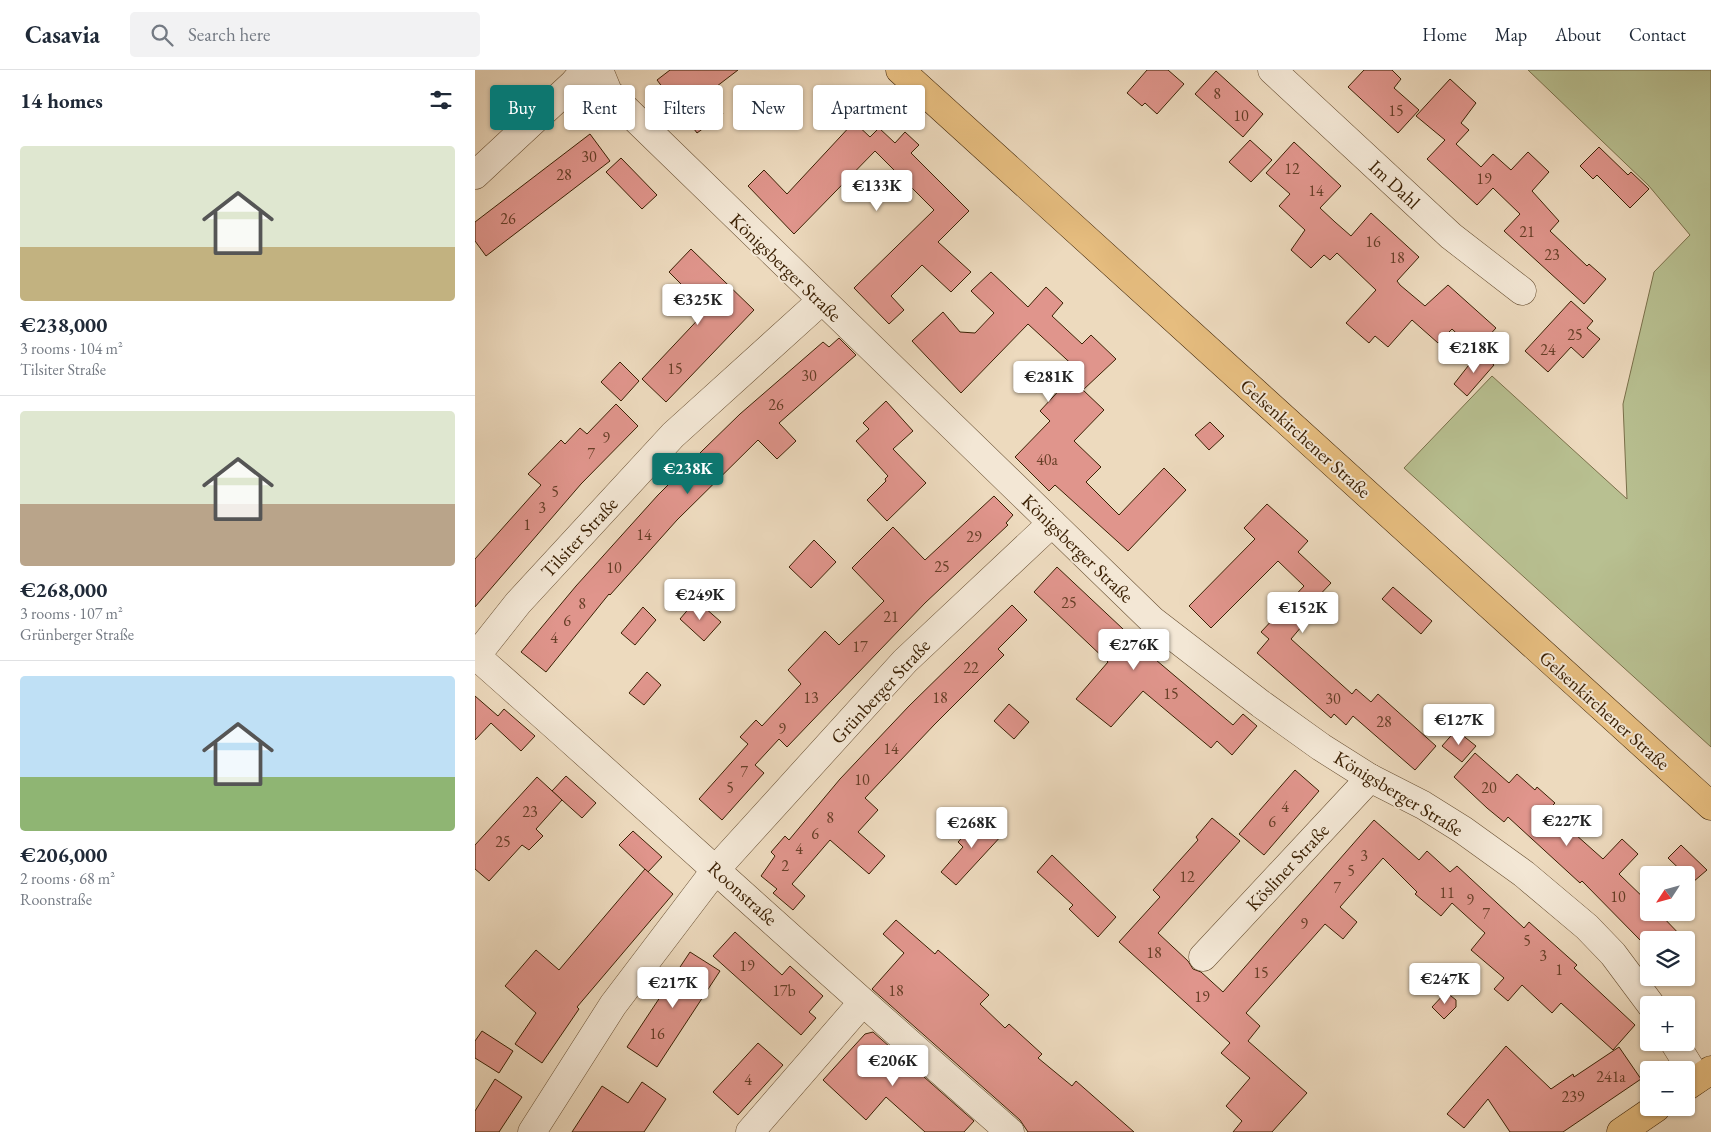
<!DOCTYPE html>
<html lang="en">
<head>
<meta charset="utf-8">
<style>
	body { margin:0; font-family:"EB Garamond",serif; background:#f2f2f3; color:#1f2937; height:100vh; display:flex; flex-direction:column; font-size:19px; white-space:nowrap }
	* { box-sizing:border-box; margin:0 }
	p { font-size:16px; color:#747a83 }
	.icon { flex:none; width:28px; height:28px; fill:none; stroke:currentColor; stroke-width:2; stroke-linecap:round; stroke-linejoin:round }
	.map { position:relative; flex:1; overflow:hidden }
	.drawer { display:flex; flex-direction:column; background:#fff; width:475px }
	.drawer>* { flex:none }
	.top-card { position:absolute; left:15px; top:15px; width:475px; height:45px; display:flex; gap:10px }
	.needle { width:32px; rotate:234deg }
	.buttons { position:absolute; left:1165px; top:796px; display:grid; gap:10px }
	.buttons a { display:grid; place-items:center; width:55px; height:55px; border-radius:5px; background:#fff; box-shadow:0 1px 4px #0004; font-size:25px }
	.price { position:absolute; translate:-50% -42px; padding:0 11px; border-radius:5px; background:#fff; color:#222; font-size:16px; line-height:32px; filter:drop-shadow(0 1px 2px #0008) }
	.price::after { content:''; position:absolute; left:50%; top:30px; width:15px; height:11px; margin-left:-8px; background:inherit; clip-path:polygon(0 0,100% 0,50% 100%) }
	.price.on { background:#0f766e; color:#fff }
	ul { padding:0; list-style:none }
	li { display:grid; align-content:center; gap:10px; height:265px; padding:0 20px }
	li+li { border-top:1px solid #e0e1e3 }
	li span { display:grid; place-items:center; height:155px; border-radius:5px; color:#555 }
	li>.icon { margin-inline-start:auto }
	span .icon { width:90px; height:90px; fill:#fffc; stroke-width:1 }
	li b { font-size:21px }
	h2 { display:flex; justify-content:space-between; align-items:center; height:60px; padding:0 20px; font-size:21px }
	.tag { padding:0 18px; border-radius:5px; background:#fff; box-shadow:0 1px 4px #0004; font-size:18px; line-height:45px }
	.tag.on { background:#0f766e; color:#fff }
	header { display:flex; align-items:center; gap:30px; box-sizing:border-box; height:70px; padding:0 25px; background:#fff; border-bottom:1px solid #e0e1e3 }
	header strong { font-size:24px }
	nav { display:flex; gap:28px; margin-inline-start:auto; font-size:18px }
	.search { width:350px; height:45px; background:#f2f2f3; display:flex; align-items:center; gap:12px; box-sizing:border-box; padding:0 18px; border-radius:5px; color:#747a83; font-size:19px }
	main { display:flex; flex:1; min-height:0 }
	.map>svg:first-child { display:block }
</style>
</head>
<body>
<header>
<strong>Casavia</strong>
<div class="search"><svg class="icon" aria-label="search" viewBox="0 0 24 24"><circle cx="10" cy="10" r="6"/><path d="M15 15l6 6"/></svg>Search here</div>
<nav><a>Home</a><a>Map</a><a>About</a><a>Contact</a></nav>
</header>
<main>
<section class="drawer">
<h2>14 homes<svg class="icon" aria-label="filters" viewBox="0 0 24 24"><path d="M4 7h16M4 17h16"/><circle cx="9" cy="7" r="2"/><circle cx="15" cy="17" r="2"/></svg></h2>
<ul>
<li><span style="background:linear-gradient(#dfe7d0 65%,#c2b280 0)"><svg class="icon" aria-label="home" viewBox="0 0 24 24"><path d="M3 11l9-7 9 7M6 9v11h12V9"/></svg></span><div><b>€238,000</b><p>3 rooms · 104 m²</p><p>Tilsiter Straße</p></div></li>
<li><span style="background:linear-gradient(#dfe7d0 60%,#b9a48a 0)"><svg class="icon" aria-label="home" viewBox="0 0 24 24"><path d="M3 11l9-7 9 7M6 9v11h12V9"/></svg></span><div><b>€268,000</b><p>3 rooms · 107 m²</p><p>Grünberger Straße</p></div></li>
<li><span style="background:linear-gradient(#bfe0f5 65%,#8fb573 0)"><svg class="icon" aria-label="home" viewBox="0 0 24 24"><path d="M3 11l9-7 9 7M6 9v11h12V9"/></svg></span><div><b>€206,000</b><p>2 rooms · 68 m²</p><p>Roonstraße</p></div></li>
</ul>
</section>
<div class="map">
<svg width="1236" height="1062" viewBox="0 0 1236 1062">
	<rect width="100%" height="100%" fill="#eddabe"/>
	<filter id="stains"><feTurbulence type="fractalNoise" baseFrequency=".004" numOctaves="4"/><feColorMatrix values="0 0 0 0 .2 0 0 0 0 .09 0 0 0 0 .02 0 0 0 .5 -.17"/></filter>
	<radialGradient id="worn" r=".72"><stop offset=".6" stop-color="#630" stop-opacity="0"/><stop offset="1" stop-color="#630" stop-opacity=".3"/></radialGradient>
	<polygon fill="#b8c091" stroke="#7a704a" points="1053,0 1236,0 1236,677 929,398 1017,306 1152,429 1148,334 1179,202 1215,165 1174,116"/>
	<g fill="#e0958c" stroke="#3c2104">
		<polygon points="195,0 263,0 233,23 248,44 222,63 182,10"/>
		<polygon points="672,0 693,0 709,14 682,44 670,33 667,36 652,23"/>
		<polygon points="889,0 917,0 926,9 919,18 944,40 923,63 873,17"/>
		<polygon points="741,1 788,44 768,67 720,24"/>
		<polygon points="975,9 1001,33 986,53 994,60 981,74 1006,97 1018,84 1036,100 1053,82 1074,102 1057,121 1084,151 1075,161 1112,196 1114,194 1131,209 1109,234 1029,161 1045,144 1018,118 1002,135 952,89 970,70 941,46"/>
		<polygon points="379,52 395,67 404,58 420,73 430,62 444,75 436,83 494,141 463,172 496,202 476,222 447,195 416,226 429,240 414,254 379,218 459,140 400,81 319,164 273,116 289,100 312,124"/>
		<polygon points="115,64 135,91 11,186 0,171 0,152"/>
		<polygon points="775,70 797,90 776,112 754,92"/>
		<polygon points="819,72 866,116 845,138 860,152 876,166 896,143 944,187 922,211 925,215 950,236 973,215 1021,258 1000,281 977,259 963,273 937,250 913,277 900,266 894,273 871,253 901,220 862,183 855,190 849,185 836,198 816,180 830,160 804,136 815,124 791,103"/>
		<polygon points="1124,77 1153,105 1156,102 1174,119 1155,138 1122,105 1118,109 1105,96"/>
		<polygon points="146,88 182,125 167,139 131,102"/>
		<polygon points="216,179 279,240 191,332 167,309 232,240 194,202"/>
		<polygon points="516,202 553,237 571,217 588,233 577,246 607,274 616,265 641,289 608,320 629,340 599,371 626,397 611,412 644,445 689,398 711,420 653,481 580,415 574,421 540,387 575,351 565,341 603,300 553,254 486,323 437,271 468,242 485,262 500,263 519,243 496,221"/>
		<polygon points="1096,231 1118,251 1112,258 1125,269 1108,288 1096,277 1073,302 1050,281"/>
		<polygon points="364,268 381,285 304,353 321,371 302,389 283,370 202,450 135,525 134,524 71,602 46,582 101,516 183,425 228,380 265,344 348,272 354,277"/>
		<polygon points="1004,282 1019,295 992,326 979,314"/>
		<polygon points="145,292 164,311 146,331 126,312"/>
		<polygon points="411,331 438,361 418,379 451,413 412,451 392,430 411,411 410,409 413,406 381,371 394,359 388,353"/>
		<polygon points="141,334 163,356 106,414 0,537 0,489 66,415 53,404 86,370 90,374 105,358 112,364"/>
		<polygon points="735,352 749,366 734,380 720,365"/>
		<polygon points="519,426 538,445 531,453 533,455 450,533 312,677 304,669 280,695 289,703 247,750 224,729 273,674 265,667 281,650 287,656 326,614 313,600 350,561 364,575 409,531 377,498 418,457 450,490"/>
		<polygon points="792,434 833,471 823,482 856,513 821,550 827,556 816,569 877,624 881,619 896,632 903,624 961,676 940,700 878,646 871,655 859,644 856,648 782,583 794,569 786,562 829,516 803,491 736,558 714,536 780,469 769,458"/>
		<polygon points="339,470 361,492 336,518 314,497"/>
		<polygon points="582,497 681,590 758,655 768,644 782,656 757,685 742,671 736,678 668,621 636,657 601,629 633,592 559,522"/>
		<polygon points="918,517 957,551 946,564 907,529"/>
		<polygon points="221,530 246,552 229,571 205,549"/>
		<polygon points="537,535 552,550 523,579 529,585 459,655 390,728 403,740 383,762 410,786 394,804 355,770 317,814 330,826 318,840 298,823 302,819 286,806 300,786 296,782 310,766 314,770 365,709 434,636"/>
		<polygon points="168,537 181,550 160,575 146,563"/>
		<polygon points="172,602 186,615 169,635 154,623"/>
		<polygon points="0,626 23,646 29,639 60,666 46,681 16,653 0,670"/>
		<polygon points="534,634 554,652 539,669 519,651"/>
		<polygon points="981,660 1001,676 987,692 967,676"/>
		<polygon points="1000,683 1034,713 1042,704 1060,720 1062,717 1080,733 1073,740 1128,789 1147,769 1163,784 1144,804 1174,833 1174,842 1183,842 1210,870 1165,870 1107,811 1105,813 1033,747 1029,752 1012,738 979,707"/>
		<polygon points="820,700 844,721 789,785 764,764"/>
		<polygon points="91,706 121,733 107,748 77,721"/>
		<polygon points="62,707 87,730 61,759 68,766 54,780 47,775 14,811 0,799 0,775"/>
		<polygon points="508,745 528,764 481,815 466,802 488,777 483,772"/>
		<polygon points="737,748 765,771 683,863 713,891 718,899 726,902 748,922 899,750 944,790 952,781 975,802 982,796 1049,858 1054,852 1102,895 1099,898 1160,955 1138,980 1086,933 1077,943 1047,915 1033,931 1019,919 1029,908 996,880 1010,863 977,833 966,846 940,824 942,822 908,788 865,837 882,852 868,869 850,854 771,943 785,956 773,971 832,1023 797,1062 758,1062 767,1051 751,1036 775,1008 746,983 755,973 644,872 685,827 678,820 723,770 721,767"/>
		<polygon points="158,761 187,787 173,802 144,775"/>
		<polygon points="1206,775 1232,800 1218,812 1193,788"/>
		<polygon points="577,785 641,847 623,867 594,839 598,835 562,802"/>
		<polygon points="170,799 198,824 102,937 104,939 67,993 40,974 61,943 30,916 61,880 84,900"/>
		<polygon points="421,850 460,884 463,880 514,925 505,934 530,958 534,954 567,984 563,988 597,1016 601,1011 659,1062 553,1062 545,1050 397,919 429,883 408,864"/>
		<polygon points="260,862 307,905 315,896 348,926 334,942 341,948 326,965 238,886"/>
		<polygon points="215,882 245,901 182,997 152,977"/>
		<polygon points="971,922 981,930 981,937 969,949 957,937"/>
		<polygon points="7,961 38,981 24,1003 0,988 0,971"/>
		<polygon points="398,962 499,1051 489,1062 450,1062 411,1027 391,1050 348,1010 390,964"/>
		<polygon points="283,973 308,995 263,1045 238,1022"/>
		<polygon points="1031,976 1076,1019 1098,1004 1099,1007 1144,977 1166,1009 1088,1062 1035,1062 1013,1029 989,1058 972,1044"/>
		<polygon points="20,1009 47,1027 24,1062 0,1062 0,1041"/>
		<polygon points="167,1012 191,1029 169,1062 97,1062 127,1016 153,1033"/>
	</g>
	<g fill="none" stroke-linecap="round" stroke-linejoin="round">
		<defs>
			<g id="minor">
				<polyline points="124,0 133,22 677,550 786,634 846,677 895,708 948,735 988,760 1049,804 1112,857 1138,884 1176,935"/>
				<polyline points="797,0 976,166 1047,221"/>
				<polyline points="0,105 98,14 110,0"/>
				<path d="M0,585C179,743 355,905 535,1062"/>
				<polyline points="1,586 43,533 198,365 346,231"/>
				<polyline points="728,887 895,708"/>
				<polyline points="1199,972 1222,1009"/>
				<polyline points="57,1062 138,935 242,798 430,591 577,453"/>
				<polyline points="275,1062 387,933"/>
			</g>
			<g id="major">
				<polyline points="425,0 1236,736"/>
				<polyline points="1211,1017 1236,1000"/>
				<polyline points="1146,1062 1181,1038"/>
			</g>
		</defs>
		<use href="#minor" stroke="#684f32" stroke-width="29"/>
		<use href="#major" stroke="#3c2104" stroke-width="29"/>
		<use href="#minor" stroke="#f3e7d5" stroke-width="28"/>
		<use href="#major" stroke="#e6bd7f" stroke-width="28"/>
	</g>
	<g text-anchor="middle" stroke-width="4" stroke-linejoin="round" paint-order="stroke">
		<g font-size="16" fill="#653e26">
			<text x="742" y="29">8</text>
			<text x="921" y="46">15</text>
			<text x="766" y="51">10</text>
			<text x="114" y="92">30</text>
			<text x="817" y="104">12</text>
			<text x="89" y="110">28</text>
			<text x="1009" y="114">19</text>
			<text x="841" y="126">14</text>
			<text x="33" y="154">26</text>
			<text x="1052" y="167">21</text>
			<text x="898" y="177">16</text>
			<text x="1077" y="190">23</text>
			<text x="922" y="193">18</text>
			<text x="1100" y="270">25</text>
			<text x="1073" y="285">24</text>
			<text x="200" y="304">15</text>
			<text x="334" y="311">30</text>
			<text x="301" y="340">26</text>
			<text x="131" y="373">9</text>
			<text x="116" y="389">7</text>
			<text x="572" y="395">40a</text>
			<text x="80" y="427">5</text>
			<text x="67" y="443">3</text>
			<text x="52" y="460">1</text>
			<text x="169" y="470">14</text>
			<text x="499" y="472">29</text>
			<text x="467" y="502">25</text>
			<text x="139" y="503">10</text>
			<text x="594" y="538">25</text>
			<text x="107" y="539">8</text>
			<text x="416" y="552">21</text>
			<text x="92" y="556">6</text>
			<text x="79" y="573">4</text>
			<text x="385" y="582">17</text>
			<text x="496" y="603">22</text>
			<text x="696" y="629">15</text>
			<text x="336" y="633">13</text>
			<text x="465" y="633">18</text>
			<text x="858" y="634">30</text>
			<text x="909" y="657">28</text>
			<text x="307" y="664">9</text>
			<text x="416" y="684">14</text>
			<text x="269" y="707">7</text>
			<text x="387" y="715">10</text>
			<text x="255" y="723">5</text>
			<text x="1014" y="723">20</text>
			<text x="810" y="742">4</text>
			<text x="55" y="747">23</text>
			<text x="355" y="753">8</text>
			<text x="797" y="757">6</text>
			<text x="340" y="769">6</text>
			<text x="28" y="777">25</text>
			<text x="324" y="784">4</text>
			<text x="889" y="791">3</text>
			<text x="310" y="801">2</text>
			<text x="876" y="806">5</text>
			<text x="712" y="812">12</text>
			<text x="862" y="823">7</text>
			<text x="972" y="828">11</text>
			<text x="1143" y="832">10</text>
			<text x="995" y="835">9</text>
			<text x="1011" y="849">7</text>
			<text x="829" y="859">9</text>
			<text x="1052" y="876">5</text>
			<text x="679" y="888">18</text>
			<text x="1068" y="891">3</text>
			<text x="272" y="901">19</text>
			<text x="1084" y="905">1</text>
			<text x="786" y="908">15</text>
			<text x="309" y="926">17b</text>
			<text x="421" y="926">18</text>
			<text x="727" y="932">19</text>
			<text x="182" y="969">16</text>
			<text x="1136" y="1012">241a</text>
			<text x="273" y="1015">4</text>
			<text x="1098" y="1032">239</text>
		</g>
		<g font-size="19" fill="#3c2104" stroke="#f3e7d5">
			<text transform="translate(920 114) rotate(43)" y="7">Im Dahl</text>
			<text transform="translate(311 197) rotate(44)" y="7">Königsberger Straße</text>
			<text transform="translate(831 368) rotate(42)" y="7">Gelsenkirchener Straße</text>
			<text transform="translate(104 467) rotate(-47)" y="7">Tilsiter Straße</text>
			<text transform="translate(603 478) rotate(44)" y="7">Königsberger Straße</text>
			<text transform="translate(405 621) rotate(-47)" y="7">Grünberger Straße</text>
			<text transform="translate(1130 640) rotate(42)" y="7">Gelsenkirchener Straße</text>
			<text transform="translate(924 723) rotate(31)" y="7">Königsberger Straße</text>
			<text transform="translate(812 797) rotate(-47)" y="7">Kösliner Straße</text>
			<text transform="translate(268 823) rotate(42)" y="7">Roonstraße</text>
		</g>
	</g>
	<rect width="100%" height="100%" filter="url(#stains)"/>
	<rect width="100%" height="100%" fill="url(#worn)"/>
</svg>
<div class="buttons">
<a><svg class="needle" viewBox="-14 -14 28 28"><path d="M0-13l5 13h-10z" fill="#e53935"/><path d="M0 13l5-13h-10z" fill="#747a83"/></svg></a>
<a><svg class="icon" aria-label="layers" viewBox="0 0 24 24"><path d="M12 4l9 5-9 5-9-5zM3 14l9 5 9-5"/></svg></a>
<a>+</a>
<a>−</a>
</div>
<b class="price" style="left:402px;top:142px">€133K</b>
<b class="price" style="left:223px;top:256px">€325K</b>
<b class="price" style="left:999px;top:304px">€218K</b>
<b class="price" style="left:574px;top:333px">€281K</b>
<b class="price on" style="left:213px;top:425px">€238K</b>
<b class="price" style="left:225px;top:551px">€249K</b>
<b class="price" style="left:828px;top:564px">€152K</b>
<b class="price" style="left:659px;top:601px">€276K</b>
<b class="price" style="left:984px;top:676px">€127K</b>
<b class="price" style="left:1092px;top:777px">€227K</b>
<b class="price" style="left:497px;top:779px">€268K</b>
<b class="price" style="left:970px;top:935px">€247K</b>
<b class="price" style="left:198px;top:939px">€217K</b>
<b class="price" style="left:418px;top:1017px">€206K</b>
<div class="top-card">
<a class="tag on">Buy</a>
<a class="tag">Rent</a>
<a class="tag">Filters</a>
<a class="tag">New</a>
<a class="tag">Apartment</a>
</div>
</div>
</main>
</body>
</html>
